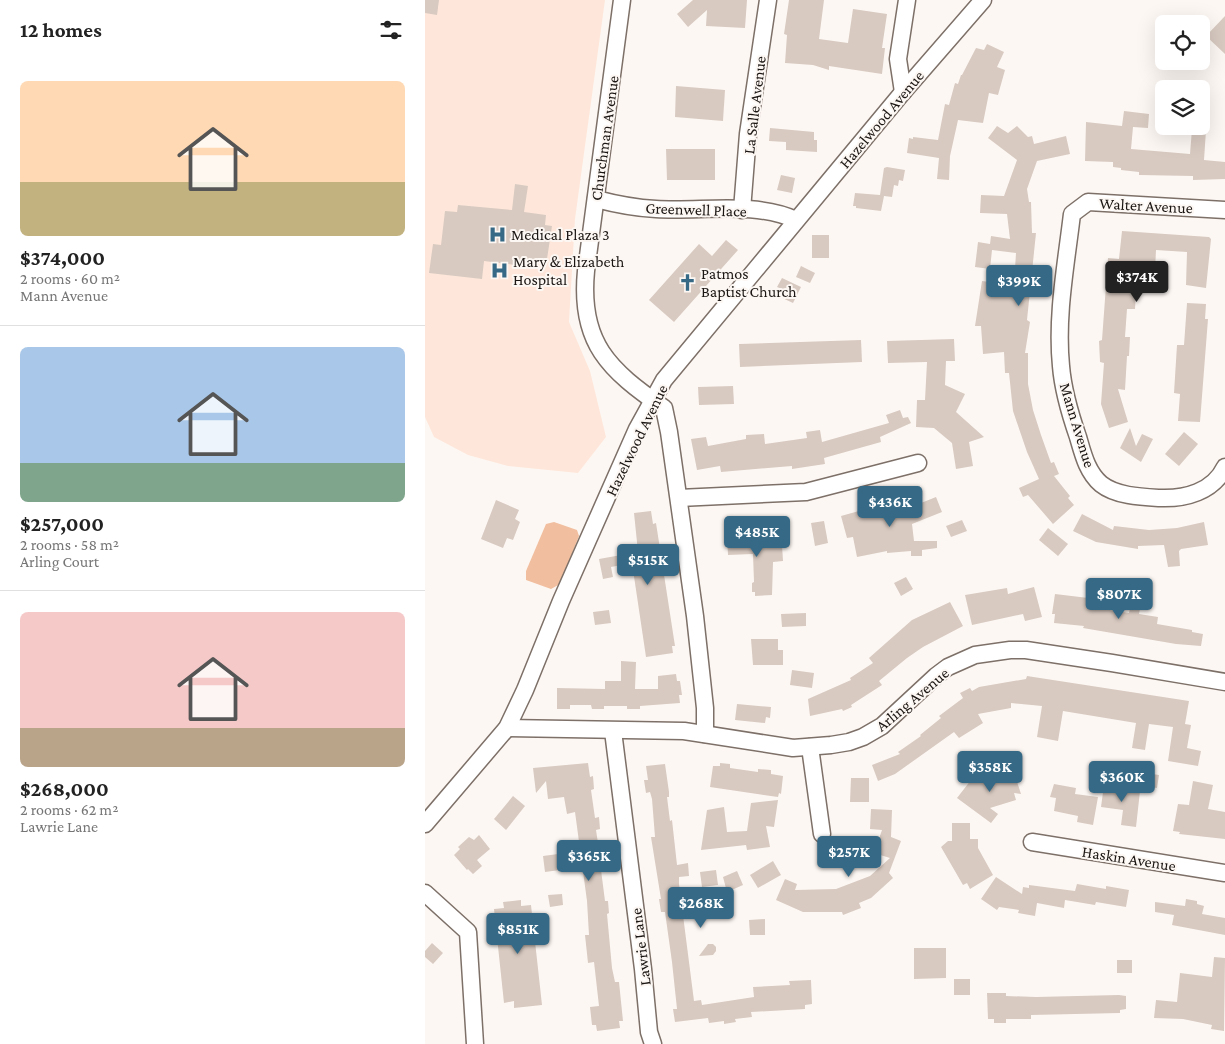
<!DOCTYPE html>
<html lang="en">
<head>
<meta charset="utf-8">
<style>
	body { margin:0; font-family:"Crimson Pro",serif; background:#f2f2f2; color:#222; height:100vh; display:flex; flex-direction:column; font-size:19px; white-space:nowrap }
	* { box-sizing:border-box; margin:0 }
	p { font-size:16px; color:#767676 }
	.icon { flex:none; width:28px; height:28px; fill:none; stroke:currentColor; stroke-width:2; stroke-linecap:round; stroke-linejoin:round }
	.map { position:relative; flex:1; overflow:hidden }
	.side { display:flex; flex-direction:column; background:#fff; width:425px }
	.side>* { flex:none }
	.buttons { position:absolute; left:730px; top:15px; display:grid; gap:10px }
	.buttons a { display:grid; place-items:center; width:55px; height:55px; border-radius:8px; background:#fff; box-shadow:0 5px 20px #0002; font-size:25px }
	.price { position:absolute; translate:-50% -42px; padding:0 11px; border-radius:5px; background:#356985; color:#fff; font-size:16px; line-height:32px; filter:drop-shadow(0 1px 2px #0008) }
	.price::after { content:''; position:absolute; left:50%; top:30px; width:15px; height:11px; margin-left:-8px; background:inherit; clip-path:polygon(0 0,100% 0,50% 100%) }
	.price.active { background:#222; color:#fff }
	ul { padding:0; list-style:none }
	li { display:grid; align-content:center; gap:10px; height:265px; padding:0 20px }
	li+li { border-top:1px solid #e0e0e0 }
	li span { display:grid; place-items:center; height:155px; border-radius:8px; color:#555 }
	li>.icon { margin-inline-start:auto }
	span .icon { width:90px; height:90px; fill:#fffc; stroke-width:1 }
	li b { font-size:21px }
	h2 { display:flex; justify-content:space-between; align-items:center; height:60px; padding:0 20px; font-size:21px }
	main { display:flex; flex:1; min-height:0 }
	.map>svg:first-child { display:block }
</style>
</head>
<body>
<main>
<section class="side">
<h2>12 homes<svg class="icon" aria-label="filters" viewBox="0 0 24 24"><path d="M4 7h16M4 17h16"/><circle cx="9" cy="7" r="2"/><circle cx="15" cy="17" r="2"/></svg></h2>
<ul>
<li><span style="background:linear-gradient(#ffd9b3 65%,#c2b280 0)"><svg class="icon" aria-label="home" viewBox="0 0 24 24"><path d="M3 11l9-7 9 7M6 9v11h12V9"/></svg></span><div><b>$374,000</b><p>2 rooms · 60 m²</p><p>Mann Avenue</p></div></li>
<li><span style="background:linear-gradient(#a9c7e8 75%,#7fa58c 0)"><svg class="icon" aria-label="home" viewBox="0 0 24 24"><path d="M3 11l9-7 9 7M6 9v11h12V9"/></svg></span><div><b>$257,000</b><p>2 rooms · 58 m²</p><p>Arling Court</p></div></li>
<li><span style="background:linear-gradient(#f6c9c9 75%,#b9a48a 0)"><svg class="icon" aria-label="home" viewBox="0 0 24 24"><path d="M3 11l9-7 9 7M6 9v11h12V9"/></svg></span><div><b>$268,000</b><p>2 rooms · 62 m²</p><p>Lawrie Lane</p></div></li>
</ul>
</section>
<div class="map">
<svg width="800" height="1044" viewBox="0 0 800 1044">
	<rect width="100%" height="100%" fill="#fdf7f3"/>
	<polygon fill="#fee7da" points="0,0 180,0 150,219 144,322 165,371 181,437 153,473 83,466 43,455 9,437 0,417"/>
	<polygon fill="#f1bf9f" points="129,522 152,530 154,536 135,584 126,589 101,580 101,571 121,524"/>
	<g fill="#d8cac1">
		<polygon points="0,0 14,0 12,15 0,13"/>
		<polygon points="268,0 322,0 320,28 281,26 282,10 263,27 252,14"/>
		<polygon points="364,0 399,0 394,39 423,43 428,9 462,14 457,48 460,48 457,74 404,66 404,70 388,65 360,63 362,35 359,34"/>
		<polygon points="800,16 800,54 781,36"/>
		<polygon points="562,44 579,52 572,67 580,70 573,95 564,93 558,123 533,120 525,156 524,180 512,179 514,158 482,153 484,138 488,139 488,137 513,140 520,104 524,105 530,83 533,84 536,75 537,75 551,48 559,50"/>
		<polygon points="251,86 300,90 298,121 250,117"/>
		<polygon points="699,111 724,114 723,128 708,127 706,149 765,154 767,129 781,130 779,160 800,162 800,179 768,180 768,176 714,175 714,172 696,170 696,168 688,167 688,162 660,161 661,122 697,126"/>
		<polygon points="572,126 583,133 592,126 603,137 607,136 609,144 641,136 645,154 612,161 602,189 604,202 606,202 607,233 611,233 602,320 605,322 600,353 603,353 603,384 608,410 616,435 626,463 629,462 634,474 629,476 645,496 643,498 649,505 628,524 603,495 598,497 594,488 614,479 602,452 588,411 584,373 580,373 579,352 558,354 556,326 550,326 557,281 589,285 591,253 567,250 565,269 550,267 553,242 565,244 566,236 585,239 582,214 555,213 556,195 579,196 592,160 563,138"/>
		<polygon points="345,128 389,132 389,140 392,140 392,152 361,150 361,142 344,141"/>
		<polygon points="241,149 290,149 290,180 242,180"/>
		<polygon points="462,167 480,170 478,181 474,180 473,186 469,185 467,197 459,196 456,211 431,208 431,206 428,206 430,193 455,195 459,168"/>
		<polygon points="356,175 370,178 367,193 352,190"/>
		<polygon points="90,184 103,186 99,212 121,215 120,225 127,226 122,259 114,259 113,268 59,261 57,279 4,273 8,244 16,245 20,211 32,212 33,205 87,210"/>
		<polygon points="697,231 784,237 786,239 781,288 761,285 762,252 731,250 730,271 704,270 703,292 711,293 710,309 702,309 700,337 705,337 704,356 702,356 700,390 693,389 703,422 684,428 676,404 679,363 675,362 674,341 677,340 683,258 694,259"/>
		<rect x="387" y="235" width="17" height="23"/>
		<polygon points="301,240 313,250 249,322 224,300 274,244 287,256"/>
		<polygon points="376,266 390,273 385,283 371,277"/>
		<polygon points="357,278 376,287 368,303 353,296 357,289 352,287"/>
		<polygon points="762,303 781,304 780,319 783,319 775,422 753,421 755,394 749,393 752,345 759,345"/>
		<polygon points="529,339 530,361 521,361 520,385 540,394 531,412 559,437 544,442 548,466 531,469 527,443 509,428 491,427 492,400 500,400 502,362 463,363 462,341"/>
		<polygon points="436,340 437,362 315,367 314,344"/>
		<polygon points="308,386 309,404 274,405 273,387"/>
		<polygon points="475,410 478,418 483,417 486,423 455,437 456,442 399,458 400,464 367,469 367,466 296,472 295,466 272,470 266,439 281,437 283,446 321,439 321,435 339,434 340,444 382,438 381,432 395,430 397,442 464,423 461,415"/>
		<polygon points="705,428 711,446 717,434 728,439 716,462 695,448"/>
		<polygon points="759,432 773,444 754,466 740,454"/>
		<polygon points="511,497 517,512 487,524 489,541 512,541 512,548 497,550 497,556 486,556 486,551 462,553 462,551 432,557 428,537 422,538 416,516 459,504 460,506 485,503 486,507"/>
		<polygon points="71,500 94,510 90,519 95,522 88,540 82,538 78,548 56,539"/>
		<polygon points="226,511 228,524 231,523 250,646 247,646 248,653 221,657 207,563 186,567 188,577 178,579 174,559 213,552 209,513"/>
		<polygon points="657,514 688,530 689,526 724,530 752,528 779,522 783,545 756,549 754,551 755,566 743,567 739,545 713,546 713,549 671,542 648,531"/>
		<polygon points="537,520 542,531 526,537 521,526"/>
		<polygon points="399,521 403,543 390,546 386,523"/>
		<polygon points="623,528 643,544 633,556 614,540"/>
		<polygon points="339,531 340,546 357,545 358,561 348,562 347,595 330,596 330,592 327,592 327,583 329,582 328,554 303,555 302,535"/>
		<polygon points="481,577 488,589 476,596 469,583"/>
		<polygon points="609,587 617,617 600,621 598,614 547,625 540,595 582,588 583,594"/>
		<polygon points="709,587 719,589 714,614 733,617 732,624 767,630 767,632 778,634 776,646 751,644 658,628 659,626 629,623 630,614 627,614 630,594 680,600 678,609 704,613"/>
		<polygon points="525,602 538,626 498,647 482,658 454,681 457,685 426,705 427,707 418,711 417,709 385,716 383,699 426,680 425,678 448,663 444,658 487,620"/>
		<polygon points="184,610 186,623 170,625 168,612"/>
		<polygon points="381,613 381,626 357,627 356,614"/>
		<polygon points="326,639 353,639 353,650 358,650 358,665 328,665"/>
		<polygon points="196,661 211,662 210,689 233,689 233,676 251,674 252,681 255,681 257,695 254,695 255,703 215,706 215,709 202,709 202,706 179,706 179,709 167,709 166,705 145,705 145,709 132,709 132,688 180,689 180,681 196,681"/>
		<polygon points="367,670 389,673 387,688 365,685"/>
		<polygon points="602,676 764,701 760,724 766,725 762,748 776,751 773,766 743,761 748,727 724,724 720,750 707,748 711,723 638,711 633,741 612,737 617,706 586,703 586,708 553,714 558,723 534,738 529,732 470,774 453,781 447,765 475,754 473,752 496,736 495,735 516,718 514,716 538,698 535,693 545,688 547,691 554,687 601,679"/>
		<polygon points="312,704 346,707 345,718 341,717 340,723 310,720"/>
		<polygon points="163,763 165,777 168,776 169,789 166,790 170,818 174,817 175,829 171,830 175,856 178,856 180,870 176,870 180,901 183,901 184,913 182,914 187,968 190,982 194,982 198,1021 194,1021 195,1028 172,1031 171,1025 167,1025 165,1007 174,1006 169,962 163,963 160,935 164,935 162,901 150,812 142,814 139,797 123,799 121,781 111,793 108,768"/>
		<polygon points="295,763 305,764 305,768 333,772 333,769 346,770 346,774 358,776 356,794 354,793 353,797 285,787 288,766 295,766"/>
		<polygon points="240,764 244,792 244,797 242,797 245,821 247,820 252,865 263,863 264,876 254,877 254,884 269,1001 276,1000 277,1005 329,997 328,987 365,985 364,981 386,980 387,1004 380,1005 380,1009 326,1012 327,1017 310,1019 311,1022 299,1024 299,1021 284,1023 283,1018 250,1022 248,1009 252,1009 247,962 240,912 236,912 234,899 236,899 226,837 230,837 227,799 225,792 221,793 219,780 223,780 221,766"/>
		<polygon points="588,769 596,794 589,793 591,800 565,808 573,814 566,823 532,798 553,771 561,778"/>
		<polygon points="714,772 734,775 732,788 712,785"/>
		<polygon points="426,778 444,778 444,802 425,802"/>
		<polygon points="768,781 788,785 783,809 800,812 800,839 754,834 755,832 748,831 753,804 764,805"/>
		<polygon points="629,784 651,788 650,794 673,797 668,825 652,822 653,816 629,811 631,798 625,797"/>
		<polygon points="679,785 715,791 711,827 696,825 698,810 676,807"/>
		<polygon points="88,796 100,806 81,830 69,819"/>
		<polygon points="353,800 349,827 341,826 345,847 322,850 321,845 276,850 282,810 299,807 302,832 322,831 326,803"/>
		<polygon points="446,809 467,810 466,837 476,841 464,873 468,878 446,898 434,903 436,908 418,915 417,912 378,912 351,900 360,879 372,884 370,890 411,889 445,876 465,858 449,853 457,830 445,829"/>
		<polygon points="527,823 545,823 545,839 553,839 553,848 568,875 545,889 542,883 538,885 516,847 523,841 527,841"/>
		<polygon points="54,835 65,849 52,860 57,866 48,874 43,869 42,870 29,855 35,849 33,847 44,837 49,840"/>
		<polygon points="133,854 135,870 120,872 118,856"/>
		<polygon points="348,861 356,875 333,888 325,875"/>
		<polygon points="291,870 293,885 277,887 275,872"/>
		<polygon points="312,871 318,885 302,892 298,877"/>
		<polygon points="571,877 597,894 598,887 604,888 604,885 650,891 652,884 681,889 681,886 704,890 701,907 671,902 670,905 640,900 639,908 612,903 610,916 593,913 594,910 574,907 572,910 556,899"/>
		<polygon points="137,894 138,905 125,907 123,895"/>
		<polygon points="761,899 772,901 772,904 779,906 777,914 800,918 800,935 747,925 749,915 730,912 730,902 760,906"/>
		<polygon points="96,900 96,906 106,905 117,1005 89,1008 89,1001 79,1003 69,909 79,908 78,902"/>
		<polygon points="340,919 340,935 325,935 324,920"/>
		<polygon points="7,943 18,953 8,964 0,957 0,951"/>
		<polygon points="283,944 288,944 291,947 291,951 288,955 274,956"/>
		<polygon points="489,948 521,948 521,978 489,979"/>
		<polygon points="789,957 800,958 799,1031 786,1029 787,1025 758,1019 729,1018 731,1000 752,1002 755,973 787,977"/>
		<rect x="692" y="960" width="15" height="13"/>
		<rect x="529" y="979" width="16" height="16"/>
		<polygon points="562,993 581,993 581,996 611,997 694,995 701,996 701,1009 695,1010 695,1013 606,1015 606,1019 581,1019 581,1023 569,1023 569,1019 563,1019"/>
	</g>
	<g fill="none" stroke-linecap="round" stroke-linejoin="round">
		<defs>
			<g id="minor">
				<path d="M197,0L161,271C154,343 184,370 239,408L244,432L270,616L280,708V734"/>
				<polyline points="478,92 473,59 482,0"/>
				<path d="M171,199C190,204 210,208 231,209C275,212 331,201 371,220"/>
				<polyline points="317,210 323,134 343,0"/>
				<path d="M800,210L663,202L647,214C641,265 631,316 636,366C638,391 645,414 653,437C658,454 662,472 676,484C691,496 716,497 735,498C760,499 788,492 800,467"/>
				<polyline points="254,498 381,492 493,463"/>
				<polyline points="82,728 259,731 368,748 406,745 424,742 438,737 457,726 511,676 523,667 550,655 585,650 601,650 687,663 800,682"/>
				<polyline points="188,731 218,969 224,1032 228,1044"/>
				<polyline points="385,747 397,834"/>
				<polyline points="0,824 82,728 100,690 136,601 212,429 239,380 478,92 558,0"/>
				<polyline points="607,842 800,873"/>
				<polyline points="0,893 43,932 50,1044"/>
			</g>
		</defs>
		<use href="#minor" stroke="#7d7068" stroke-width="19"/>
		<use href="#minor" stroke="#fff" stroke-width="16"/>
	</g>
	<defs>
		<symbol id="hospital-bare" viewBox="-9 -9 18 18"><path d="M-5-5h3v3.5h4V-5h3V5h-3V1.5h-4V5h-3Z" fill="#356985" stroke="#fdf7f3" stroke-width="2.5" paint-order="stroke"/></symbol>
		<symbol id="church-bare" viewBox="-9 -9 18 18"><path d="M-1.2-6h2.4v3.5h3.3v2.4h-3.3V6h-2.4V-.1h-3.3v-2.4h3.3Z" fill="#356985" stroke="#fdf7f3" stroke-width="2.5" paint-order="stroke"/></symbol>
	</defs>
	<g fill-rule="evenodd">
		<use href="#hospital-bare" x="60" y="222" width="25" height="25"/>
		<use href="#hospital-bare" x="62" y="258" width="25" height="25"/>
		<use href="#church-bare" x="250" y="270" width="25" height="25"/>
	</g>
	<g text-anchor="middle" stroke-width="4" stroke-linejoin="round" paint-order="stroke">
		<g font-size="16" fill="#1b1613" stroke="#fdf7f3">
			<text transform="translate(329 105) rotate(-83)" y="6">La Salle Avenue</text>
			<text transform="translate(456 119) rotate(-50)" y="6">Hazelwood Avenue</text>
			<text transform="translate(179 138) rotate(-82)" y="6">Churchman Avenue</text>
			<text transform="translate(721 205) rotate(3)" y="6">Walter Avenue</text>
			<text transform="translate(271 209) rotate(2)" y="6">Greenwell Place</text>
			<text transform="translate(653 425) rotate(73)" y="6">Mann Avenue</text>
			<text transform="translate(211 440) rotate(-64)" y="6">Hazelwood Avenue</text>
			<text transform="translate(487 699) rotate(-40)" y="6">Arling Avenue</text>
			<text transform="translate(704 858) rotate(9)" y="6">Haskin Avenue</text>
			<text transform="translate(215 947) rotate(-97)" y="6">Lawrie Lane</text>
		</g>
		<g font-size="16" fill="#1b1613" stroke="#fdf7f3" text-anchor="start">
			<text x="86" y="240">Medical Plaza 3</text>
			<text x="88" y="267">Mary &amp; Elizabeth<tspan x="88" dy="18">Hospital</tspan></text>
			<text x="276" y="279">Patmos<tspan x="276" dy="18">Baptist Church</tspan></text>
		</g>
	</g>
</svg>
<div class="buttons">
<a><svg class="icon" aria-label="locate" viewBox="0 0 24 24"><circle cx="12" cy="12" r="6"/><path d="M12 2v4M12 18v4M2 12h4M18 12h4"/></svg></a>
<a><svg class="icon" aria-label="layers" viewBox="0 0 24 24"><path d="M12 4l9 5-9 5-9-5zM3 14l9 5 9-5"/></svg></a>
</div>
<b class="price active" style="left:712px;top:303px">$374K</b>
<b class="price" style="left:594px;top:307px">$399K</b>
<b class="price" style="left:465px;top:528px">$436K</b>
<b class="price" style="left:332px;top:558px">$485K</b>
<b class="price" style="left:223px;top:586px">$515K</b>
<b class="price" style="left:694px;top:620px">$807K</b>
<b class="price" style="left:565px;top:793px">$358K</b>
<b class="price" style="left:697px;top:803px">$360K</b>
<b class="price" style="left:424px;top:878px">$257K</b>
<b class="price" style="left:164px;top:882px">$365K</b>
<b class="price" style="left:276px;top:929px">$268K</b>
<b class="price" style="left:93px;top:955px">$851K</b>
</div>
</main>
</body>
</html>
